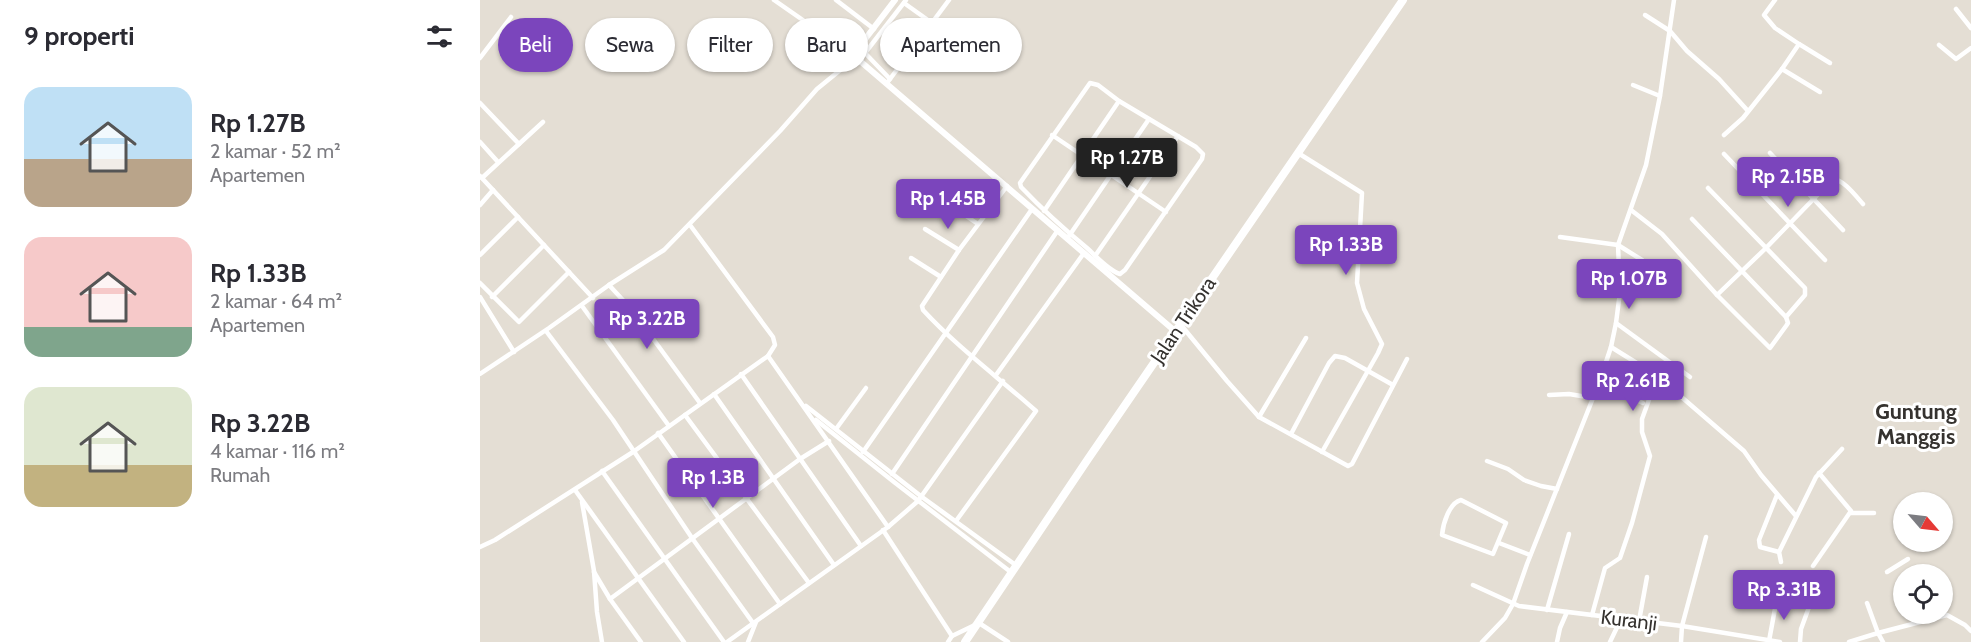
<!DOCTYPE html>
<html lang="id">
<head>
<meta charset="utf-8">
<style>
	body { margin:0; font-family:Cabin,sans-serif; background:#f7f7f7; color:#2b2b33; height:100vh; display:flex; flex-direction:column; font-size:22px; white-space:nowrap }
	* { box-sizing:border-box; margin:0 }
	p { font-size:20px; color:#7c7c81 }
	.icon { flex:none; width:33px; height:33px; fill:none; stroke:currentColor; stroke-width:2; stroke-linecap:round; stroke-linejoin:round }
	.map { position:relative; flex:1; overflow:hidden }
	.drawer { display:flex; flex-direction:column; background:#fff; width:480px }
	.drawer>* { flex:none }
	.top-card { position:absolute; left:18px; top:18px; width:570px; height:54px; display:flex; gap:12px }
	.needle { width:39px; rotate:118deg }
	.tools { position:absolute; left:1413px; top:492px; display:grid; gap:12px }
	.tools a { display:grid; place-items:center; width:60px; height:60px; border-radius:50%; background:#fff; box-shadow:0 2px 4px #0004; font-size:30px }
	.price { position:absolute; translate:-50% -51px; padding:0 14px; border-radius:6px; background:#7b45bc; color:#fff; font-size:20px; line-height:39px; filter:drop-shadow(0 2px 3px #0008) }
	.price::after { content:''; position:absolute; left:50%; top:36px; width:18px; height:14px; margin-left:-9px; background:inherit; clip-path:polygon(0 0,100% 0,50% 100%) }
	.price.current { background:#222; color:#fff }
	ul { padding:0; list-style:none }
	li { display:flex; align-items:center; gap:18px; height:150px; padding:0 24px }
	li span { display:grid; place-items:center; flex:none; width:168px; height:120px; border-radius:18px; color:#555 }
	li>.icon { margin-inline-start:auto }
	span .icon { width:72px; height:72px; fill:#fffc; stroke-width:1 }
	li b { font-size:26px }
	h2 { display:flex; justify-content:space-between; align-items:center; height:72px; padding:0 24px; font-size:26px }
	.chip { padding:0 21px; border-radius:27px; background:#fff; box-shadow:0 2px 4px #0004; font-size:21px; line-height:54px }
	.chip.current { background:#7b45bc; color:#fff }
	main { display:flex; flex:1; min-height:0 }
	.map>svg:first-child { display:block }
</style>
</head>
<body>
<main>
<section class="drawer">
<h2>9 properti<svg class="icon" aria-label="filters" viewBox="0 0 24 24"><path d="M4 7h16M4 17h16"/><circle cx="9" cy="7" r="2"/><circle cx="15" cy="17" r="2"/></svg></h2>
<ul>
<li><span style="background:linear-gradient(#bfe0f5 60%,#b9a48a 0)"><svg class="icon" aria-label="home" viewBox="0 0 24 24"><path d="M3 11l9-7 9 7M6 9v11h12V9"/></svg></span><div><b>Rp 1.27B</b><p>2 kamar · 52 m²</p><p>Apartemen</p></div></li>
<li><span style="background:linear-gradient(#f6c9c9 75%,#7fa58c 0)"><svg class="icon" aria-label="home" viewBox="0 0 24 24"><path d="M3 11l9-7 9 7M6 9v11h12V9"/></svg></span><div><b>Rp 1.33B</b><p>2 kamar · 64 m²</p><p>Apartemen</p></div></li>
<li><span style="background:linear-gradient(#dfe7d0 65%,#c2b280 0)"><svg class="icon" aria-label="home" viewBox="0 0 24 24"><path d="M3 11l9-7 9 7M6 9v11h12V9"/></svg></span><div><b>Rp 3.22B</b><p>4 kamar · 116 m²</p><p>Rumah</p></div></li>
</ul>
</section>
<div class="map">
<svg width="1491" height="642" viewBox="0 0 1491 642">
	<rect width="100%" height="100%" fill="#e4ded4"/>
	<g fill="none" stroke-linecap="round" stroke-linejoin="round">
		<g stroke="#fff" stroke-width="4.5">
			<polyline points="356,0 394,29"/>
			<polyline points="424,3 452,23"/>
			<polyline points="1476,9 1491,28"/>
			<polyline points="1165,15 1190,31 1207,51 1239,79 1268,111"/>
			<polyline points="1319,44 1350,63"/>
			<polyline points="1459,45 1476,59 1491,48"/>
			<polyline points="0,58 31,17"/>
			<polyline points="1302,69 1340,92"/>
			<polyline points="410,79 385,53 426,0"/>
			<polyline points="407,83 469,0"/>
			<path d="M610,83L618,85L639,101L716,147L723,154L722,159L645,270L640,274C628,270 617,257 607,248C584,229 562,209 541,187L540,183Z"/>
			<polyline points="1153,85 1180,96"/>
			<polyline points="0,103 39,144"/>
			<polyline points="572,135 686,212"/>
			<polyline points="1244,135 1263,118 1302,69 1319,44 1295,28 1284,15 1295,0"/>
			<polyline points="0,142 18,162"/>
			<polyline points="818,153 882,193 877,283 884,309 902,344 898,353 842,452"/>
			<polyline points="1290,153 1363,230"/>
			<polyline points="1244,154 1345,260"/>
			<polyline points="0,176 113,298"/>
			<polyline points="2,178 63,122"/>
			<polyline points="1228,188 1325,288 1325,295 1306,317"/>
			<polyline points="468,204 498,224"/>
			<polyline points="0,205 13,190"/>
			<polyline points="1151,210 1182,234 1237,295 1290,348 1306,326 1308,323 1306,317 1212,219"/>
			<polyline points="479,211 498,183 503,188"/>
			<polyline points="564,211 639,101"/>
			<polyline points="210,225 293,337 295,345 288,356"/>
			<polyline points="445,229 479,250"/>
			<polyline points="589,236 669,119"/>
			<polyline points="1080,237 1138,245 1162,260"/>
			<polyline points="0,255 38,217"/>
			<polyline points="615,256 698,136"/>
			<polyline points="431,258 461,277"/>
			<polyline points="0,283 39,322 89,272"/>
			<polyline points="129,285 152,310 220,403"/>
			<path d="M1237,295L1286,248L1353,179C1364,180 1375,195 1383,204"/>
			<polyline points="0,297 34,352"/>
			<polyline points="12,297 64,245"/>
			<polyline points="102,306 189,426"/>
			<polyline points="1136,323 1210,377"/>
			<polyline points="701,325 747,381 779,417 868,466 872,464 927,359"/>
			<polyline points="66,331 133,420 212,538 273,623"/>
			<polyline points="1131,347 1176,375 1264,451 1281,475 1316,516"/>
			<polyline points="0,374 69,328 129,285 184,250 300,131 337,89 364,67 373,55 294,0"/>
			<polyline points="261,374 381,546"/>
			<polyline points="516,375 604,253"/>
			<polyline points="1119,383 1163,403"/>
			<polyline points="234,394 354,565"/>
			<polyline points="1069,395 1089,394 1113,398"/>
			<polyline points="326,406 442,497 537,566"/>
			<polyline points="205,415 329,583"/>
			<polyline points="779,417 826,338"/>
			<polyline points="336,420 414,482 532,573"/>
			<polyline points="356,429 386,388"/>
			<polyline points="178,433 300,604"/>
			<polyline points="811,434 849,363 855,356 865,358 913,385"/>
			<polyline points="383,452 552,209"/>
			<polyline points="1007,461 1028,469 1044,480 1061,486 1077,489"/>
			<polyline points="122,471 244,642"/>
			<polyline points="412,474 578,230"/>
			<polyline points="95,490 204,642"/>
			<polyline points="1297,495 1279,540 1280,547 1299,552"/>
			<path d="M981,500L1026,523L1013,554L962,535C963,524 969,503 981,500Z"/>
			<polyline points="102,502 114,571 117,612 122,642"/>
			<polyline points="1371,513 1394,513"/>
			<path d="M476,521L556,411C518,377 477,347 443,310L442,306L479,250L527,186"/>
			<polyline points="403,530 472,636 468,642"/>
			<polyline points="1019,543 1050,555"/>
			<polyline points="0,547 15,540 153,452 288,356 408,527"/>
			<polyline points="1301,562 1299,552 1336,477 1362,449"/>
			<polyline points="1333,566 1371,511 1339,473"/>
			<polyline points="114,572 130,599 161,642"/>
			<polyline points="1407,572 1428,559"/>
			<polyline points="993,585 1039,606 1202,626 1300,642"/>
			<polyline points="130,599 320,459 349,441"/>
			<polyline points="1387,603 1398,633 1403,642"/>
			<polyline points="1067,610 1089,534"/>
			<polyline points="1112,615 1125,568 1140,558 1152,523 1170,456 1162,432 1162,419 1170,397 1174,391 1184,382"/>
			<polyline points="1159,621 1167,577"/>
			<polyline points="472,636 499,623 528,642"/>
			<polyline points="1289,641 1297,598"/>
			<polyline points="247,642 408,527 438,501 523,381"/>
			<polyline points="268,642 276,622"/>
			<polyline points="1002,642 1025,618 1033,604 1047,564 1119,383 1131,347 1136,323 1140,292 1138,245 1166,165 1180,96 1194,0"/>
			<polyline points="1077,642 1080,628 1087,612"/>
			<polyline points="1130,642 1141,619"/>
			<polyline points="1201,642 1202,626 1226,537"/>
			<polyline points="1320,642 1321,629 1332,599"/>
			<polyline points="1369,642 1398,633 1467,615 1485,625 1491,631"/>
		</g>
		<polyline stroke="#fff" stroke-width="6" points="415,0 373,55 696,332"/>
		<polyline stroke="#fff" stroke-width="8" points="485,642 608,459 923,0"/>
	</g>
	<g text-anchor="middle" stroke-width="6" stroke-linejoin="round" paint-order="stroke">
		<g font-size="20" fill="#35322f" stroke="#fff">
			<text transform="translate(703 320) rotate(-56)" y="7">Jalan Trikora</text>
			<text transform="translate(1149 620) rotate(7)" y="7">Kuranji</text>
		</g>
		<g font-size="22" font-weight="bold" fill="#35322f" stroke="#fff">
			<text x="1436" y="419">Guntung<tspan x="1436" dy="25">Manggis</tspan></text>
		</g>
	</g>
</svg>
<div class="tools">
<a><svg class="needle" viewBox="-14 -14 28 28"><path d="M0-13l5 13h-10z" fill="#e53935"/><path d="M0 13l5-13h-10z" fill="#7c7c81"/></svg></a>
<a><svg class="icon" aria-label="locate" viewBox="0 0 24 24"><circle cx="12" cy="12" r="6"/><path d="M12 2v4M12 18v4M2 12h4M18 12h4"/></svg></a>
</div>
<b class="price current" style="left:647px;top:189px">Rp 1.27B</b>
<b class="price" style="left:1308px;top:208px">Rp 2.15B</b>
<b class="price" style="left:468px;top:230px">Rp 1.45B</b>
<b class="price" style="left:866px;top:276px">Rp 1.33B</b>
<b class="price" style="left:1149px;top:310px">Rp 1.07B</b>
<b class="price" style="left:167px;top:350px">Rp 3.22B</b>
<b class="price" style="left:1153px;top:412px">Rp 2.61B</b>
<b class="price" style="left:233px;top:509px">Rp 1.3B</b>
<b class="price" style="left:1304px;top:621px">Rp 3.31B</b>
<div class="top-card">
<a class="chip current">Beli</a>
<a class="chip">Sewa</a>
<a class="chip">Filter</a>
<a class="chip">Baru</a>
<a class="chip">Apartemen</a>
</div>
</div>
</main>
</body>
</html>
